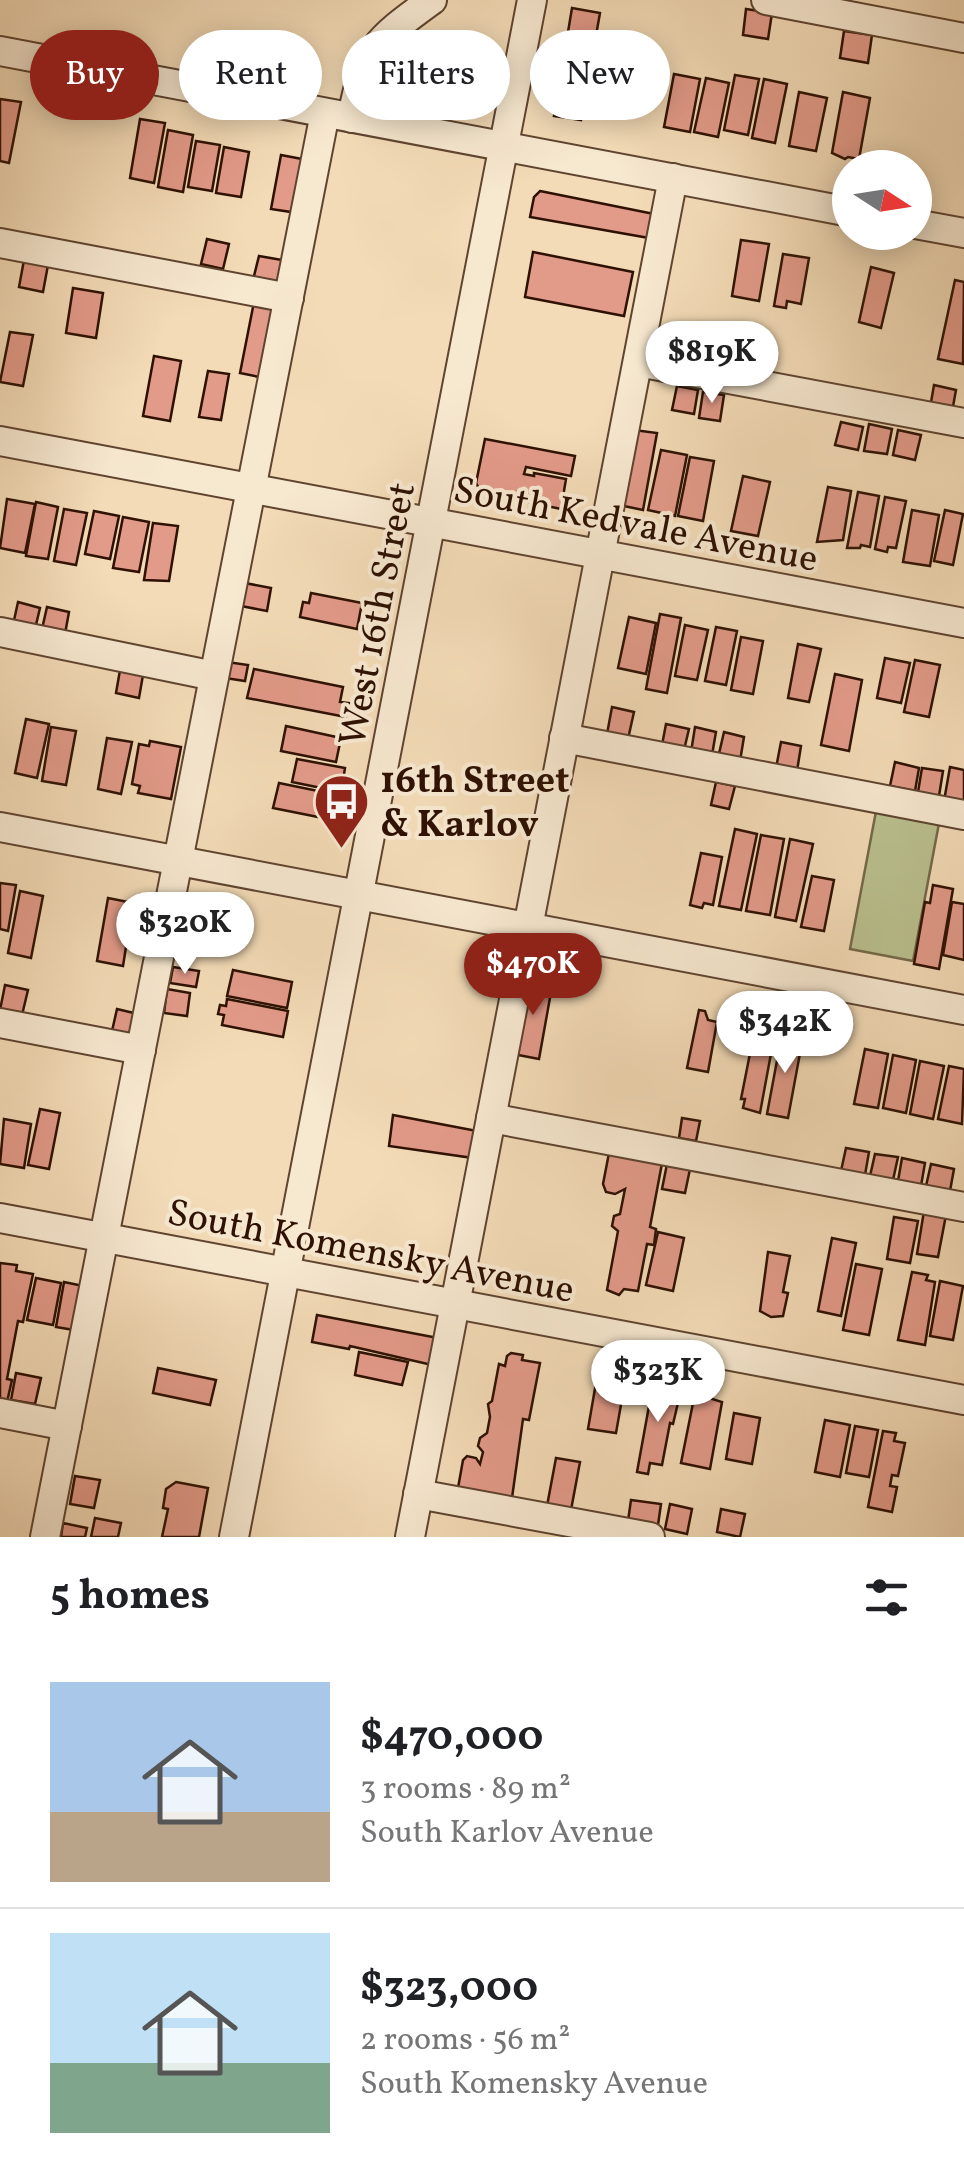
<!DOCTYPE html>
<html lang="en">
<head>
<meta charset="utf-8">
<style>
	body { margin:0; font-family:Vollkorn,serif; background:#f6f6f6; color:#202124; height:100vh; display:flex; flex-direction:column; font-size:38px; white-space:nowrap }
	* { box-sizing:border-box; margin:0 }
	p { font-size:32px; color:#757577 }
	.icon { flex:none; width:55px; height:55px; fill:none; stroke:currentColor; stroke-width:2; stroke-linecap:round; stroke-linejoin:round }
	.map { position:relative; height:1537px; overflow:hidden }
	.side { display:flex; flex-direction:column; background:#fff; flex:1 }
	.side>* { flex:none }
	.guide { position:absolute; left:30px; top:30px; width:905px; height:90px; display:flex; gap:20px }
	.needle { width:65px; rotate:102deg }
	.controls { position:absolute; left:832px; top:150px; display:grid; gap:20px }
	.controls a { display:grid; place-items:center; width:100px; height:100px; border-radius:50%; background:#fff; box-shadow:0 5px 25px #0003; font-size:50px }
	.price { position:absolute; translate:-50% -85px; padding:0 22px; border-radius:35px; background:#fff; color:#222; font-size:32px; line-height:65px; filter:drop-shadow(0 2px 5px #0008) }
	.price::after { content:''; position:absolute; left:50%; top:60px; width:30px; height:22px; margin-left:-15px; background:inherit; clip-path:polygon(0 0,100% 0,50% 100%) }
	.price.active { background:#8f2418; color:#fff }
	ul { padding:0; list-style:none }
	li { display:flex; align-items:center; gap:30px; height:250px; padding:0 50px }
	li+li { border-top:2px solid #e0e0e0 }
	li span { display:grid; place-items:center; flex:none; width:280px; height:200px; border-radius:0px; color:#555 }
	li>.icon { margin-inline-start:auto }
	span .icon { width:120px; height:120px; fill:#fffc; stroke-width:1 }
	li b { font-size:42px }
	h2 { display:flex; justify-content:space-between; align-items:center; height:120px; padding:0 50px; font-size:42px }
	.pill { padding:0 35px; border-radius:45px; background:#fff; box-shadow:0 5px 25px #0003; font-size:35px; line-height:90px }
	.pill.active { background:#8f2418; color:#fff }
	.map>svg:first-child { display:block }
</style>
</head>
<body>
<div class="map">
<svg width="964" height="1537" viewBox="0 0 964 1537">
	<rect width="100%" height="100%" fill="#f3dbb7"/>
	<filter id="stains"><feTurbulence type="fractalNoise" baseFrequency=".002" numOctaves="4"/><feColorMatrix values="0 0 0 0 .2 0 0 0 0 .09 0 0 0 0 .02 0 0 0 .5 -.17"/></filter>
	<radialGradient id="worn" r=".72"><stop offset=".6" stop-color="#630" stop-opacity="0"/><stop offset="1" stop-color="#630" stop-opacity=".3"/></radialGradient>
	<polygon fill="#bac08f" stroke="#746849" stroke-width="2.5" points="877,806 940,818 913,961 850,949"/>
	<g fill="#e29a89" stroke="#2e1103" stroke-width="2.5">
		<polygon points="572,8 600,13 581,120 554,116"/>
		<polygon points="746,9 772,13 768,39 743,35"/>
		<polygon points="844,31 872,35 868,63 840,58"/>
		<polygon points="674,74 700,79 690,132 664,127"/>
		<polygon points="735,75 759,79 748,135 724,130"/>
		<polygon points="706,78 729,83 718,137 694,132"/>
		<polygon points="764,79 787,84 775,143 752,138"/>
		<polygon points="799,92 827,98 816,151 789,146"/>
		<polygon points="843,92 870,98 859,159 848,157 845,159 832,153"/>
		<polygon points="0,99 21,102 9,163 0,161"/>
		<polygon points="140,119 165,123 154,183 130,178"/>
		<polygon points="168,130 193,135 183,192 158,187"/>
		<polygon points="196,141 220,145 212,191 188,187"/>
		<polygon points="224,147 249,152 241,197 216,193"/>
		<polygon points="281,155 302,159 291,212 271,209"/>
		<polygon points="540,191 654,214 649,238 530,217 534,197"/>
		<polygon points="207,239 229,244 223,269 201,264"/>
		<polygon points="741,240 769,244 759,301 732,296"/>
		<polygon points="533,252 633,272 624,316 525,297"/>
		<polygon points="783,254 809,258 801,304 787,301 786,308 774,306"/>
		<polygon points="259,256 282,260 278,285 253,280"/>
		<polygon points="24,260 48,265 43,292 19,287"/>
		<polygon points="871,267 894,273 881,328 859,322"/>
		<polygon points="955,280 964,282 963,364 938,359"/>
		<polygon points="73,288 103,293 96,338 66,333"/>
		<polygon points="254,302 278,307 264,378 240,373"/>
		<polygon points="10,332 33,335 23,386 0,382"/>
		<polygon points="154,356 181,361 170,421 143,416"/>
		<polygon points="208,371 229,374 221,420 199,417"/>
		<polygon points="934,385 956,390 952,412 930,408"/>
		<polygon points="677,386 698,390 694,414 672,410"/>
		<polygon points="703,392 724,395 720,421 699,418"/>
		<polygon points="841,422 863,427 858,450 835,445"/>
		<polygon points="869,424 892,429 887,454 864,451"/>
		<polygon points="634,430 657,433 643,510 619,505"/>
		<polygon points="898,430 921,435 915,460 893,455"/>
		<polygon points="485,439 575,456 571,476 526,467 524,474 534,476 534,473 566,479 561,509 481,492 476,483"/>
		<polygon points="661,450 687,455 675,516 648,510"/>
		<polygon points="690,457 714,461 703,521 678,516"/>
		<polygon points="743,476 770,482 758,536 731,531"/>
		<polygon points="828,487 851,491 843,540 817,542"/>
		<polygon points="858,492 879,496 870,547 861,545 860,548 847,548"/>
		<polygon points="885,497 906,501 896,548 888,547 887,552 875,549"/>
		<polygon points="7,499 35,504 25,553 0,548"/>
		<polygon points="36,502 58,507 48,559 26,556"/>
		<polygon points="64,509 87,513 76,565 54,561"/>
		<polygon points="912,510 939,515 930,566 903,562"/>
		<polygon points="945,510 963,514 953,565 934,561"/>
		<polygon points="94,511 119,516 110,559 85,554"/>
		<polygon points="123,517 149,522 139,572 113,568"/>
		<polygon points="153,523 178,526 169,581 144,580"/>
		<polygon points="245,583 271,588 267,611 241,606"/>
		<polygon points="311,593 362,603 357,629 300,617 303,602 309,603"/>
		<polygon points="18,602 40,608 35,629 13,625"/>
		<polygon points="47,607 69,612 65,634 42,629"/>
		<polygon points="660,614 681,618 667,693 646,689"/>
		<polygon points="629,617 656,623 646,674 618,668"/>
		<polygon points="685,625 708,630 697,680 675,676"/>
		<polygon points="716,627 737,631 726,685 705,681"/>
		<polygon points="741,637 763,641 753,694 731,690"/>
		<polygon points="798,644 821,649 809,702 788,698"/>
		<polygon points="885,658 910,663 901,703 877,698"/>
		<polygon points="915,660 940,665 929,717 904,712"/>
		<polygon points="227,662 248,665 245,681 225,678"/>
		<polygon points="254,669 343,687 340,702 349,703 346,717 247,698"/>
		<polygon points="120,670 143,675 139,698 116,693"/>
		<polygon points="835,674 862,680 849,751 821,745"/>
		<polygon points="612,707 634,712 628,739 607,734"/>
		<polygon points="26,719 49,724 37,778 15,773"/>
		<polygon points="666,724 689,729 684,750 662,745"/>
		<polygon points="286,726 341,738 336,762 281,751"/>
		<polygon points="51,727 76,731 66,785 42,781"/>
		<polygon points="695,727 716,732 712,755 691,752"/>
		<polygon points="724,732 744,737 740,761 718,758"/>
		<polygon points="107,738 132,742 121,794 98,789"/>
		<polygon points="150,741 181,747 171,799 138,793 140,786 132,784 139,744 149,746"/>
		<polygon points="781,742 801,746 797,771 776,768"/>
		<polygon points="297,759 345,768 341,792 292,782"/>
		<polygon points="895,762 919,768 915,791 890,786"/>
		<polygon points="950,767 964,770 964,805 944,801"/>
		<polygon points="922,768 943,771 939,796 918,792"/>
		<polygon points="716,782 735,786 729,809 711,805"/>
		<polygon points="279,783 328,793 323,818 273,808"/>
		<polygon points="735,829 757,834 741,910 719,906"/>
		<polygon points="761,835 784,839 770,915 746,911"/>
		<polygon points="790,839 813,844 796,921 775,917"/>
		<polygon points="701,853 722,857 713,905 704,903 702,908 690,905"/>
		<polygon points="812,876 834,880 824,931 801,927"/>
		<polygon points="0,883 16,885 8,931 0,929"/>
		<polygon points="933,885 953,889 939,969 914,964 925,902 930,903"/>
		<polygon points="20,891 43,896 31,958 8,953"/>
		<polygon points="140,895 164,900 156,945 131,941"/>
		<polygon points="108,898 133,903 123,966 97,961"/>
		<polygon points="952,902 964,904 964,960 943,955"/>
		<polygon points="173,967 199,971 196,987 170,983"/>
		<polygon points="233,970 292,982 287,1008 227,996"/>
		<polygon points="528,976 553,981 539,1059 513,1054"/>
		<polygon points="5,985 28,990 22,1015 0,1010"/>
		<polygon points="167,989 190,993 187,1016 164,1013"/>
		<polygon points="227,999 288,1011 283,1037 222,1025 224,1015 218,1014 220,1005 226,1006"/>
		<polygon points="117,1009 138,1014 134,1036 112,1031"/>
		<polygon points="699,1010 705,1011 708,1020 717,1022 708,1072 687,1068"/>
		<polygon points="755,1028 775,1032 760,1113 743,1108 745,1099 741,1099"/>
		<polygon points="782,1034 803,1037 788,1118 767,1114"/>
		<polygon points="865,1049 888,1054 878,1108 854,1104"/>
		<polygon points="893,1055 916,1060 906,1113 883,1108"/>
		<polygon points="920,1061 944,1066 933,1119 910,1114"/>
		<polygon points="949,1066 964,1069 962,1124 938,1119"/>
		<polygon points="40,1109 60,1113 49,1169 28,1165"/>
		<polygon points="393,1115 477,1131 473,1158 389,1146"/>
		<polygon points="682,1118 700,1121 696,1141 679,1138"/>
		<polygon points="4,1119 31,1124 24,1168 0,1164"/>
		<polygon points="846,1148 869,1152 865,1175 841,1171"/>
		<polygon points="609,1153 663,1158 650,1227 656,1229 654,1245 647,1244 638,1291 624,1289 619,1295 607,1290 618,1231 612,1226 614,1216 620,1214 625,1189 615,1194 606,1192 603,1184"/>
		<polygon points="875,1154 898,1157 893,1180 870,1176"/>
		<polygon points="902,1158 925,1163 921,1186 898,1181"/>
		<polygon points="667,1164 690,1169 685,1193 662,1189"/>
		<polygon points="931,1164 954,1169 950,1191 926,1186"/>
		<polygon points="924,1211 946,1215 938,1257 917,1254"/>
		<polygon points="894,1217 918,1221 910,1263 887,1259"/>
		<polygon points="658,1232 684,1238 673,1291 646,1285"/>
		<polygon points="832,1238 856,1243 841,1316 818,1311"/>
		<polygon points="768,1252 790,1256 783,1292 788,1293 783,1316 771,1317 760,1311"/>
		<polygon points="0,1263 17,1265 16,1271 33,1274 23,1322 18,1321 7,1379 12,1380 7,1402 0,1401"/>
		<polygon points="856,1264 882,1269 869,1335 843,1330"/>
		<polygon points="912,1272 928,1275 926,1280 935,1282 925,1345 898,1340"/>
		<polygon points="36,1278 61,1283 53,1325 27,1320"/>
		<polygon points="940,1281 963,1286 953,1340 930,1336"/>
		<polygon points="64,1282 88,1287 80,1331 56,1327"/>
		<polygon points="317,1315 438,1338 432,1365 350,1346 349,1349 312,1342"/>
		<polygon points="359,1352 408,1362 402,1385 355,1375"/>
		<polygon points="511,1353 523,1355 522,1360 540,1363 529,1420 523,1419 512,1498 458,1488 463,1460 467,1456 476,1458 480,1464 483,1452 478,1446 480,1438 487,1433 490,1417 488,1404 492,1401 499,1364 505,1366 507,1356"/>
		<polygon points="158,1368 216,1380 210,1405 153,1393"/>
		<polygon points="16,1373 41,1378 35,1404 11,1400"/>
		<polygon points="597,1377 625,1382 616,1433 588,1429"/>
		<polygon points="673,1383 678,1383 681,1390 673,1424 670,1423 662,1465 650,1463 648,1474 637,1472 653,1384 666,1386"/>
		<polygon points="700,1395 722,1402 710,1469 681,1463 694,1398"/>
		<polygon points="734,1413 760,1418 752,1464 726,1459"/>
		<polygon points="825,1420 850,1425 840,1477 815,1472"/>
		<polygon points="855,1426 878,1430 869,1477 846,1473"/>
		<polygon points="883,1431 896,1433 894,1441 905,1443 898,1476 892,1475 890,1486 897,1487 892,1512 868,1507"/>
		<polygon points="556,1458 580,1462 571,1510 547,1506"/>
		<polygon points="75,1476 100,1480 94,1508 70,1504"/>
		<polygon points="176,1482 208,1488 199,1537 162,1537 168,1509 163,1508 166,1489"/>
		<polygon points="631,1500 661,1504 658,1525 628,1521"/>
		<polygon points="670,1504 692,1509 687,1534 665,1529"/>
		<polygon points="721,1509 745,1514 740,1537 717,1532"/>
		<polygon points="95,1518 121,1523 118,1537 91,1537"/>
		<polygon points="63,1523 87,1528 85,1537 61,1537"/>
	</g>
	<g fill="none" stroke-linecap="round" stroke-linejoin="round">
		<defs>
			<g id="minor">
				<polyline points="766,0 964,38"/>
				<polyline points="0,51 850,212"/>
				<path d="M352,118C365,48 376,41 432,0"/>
				<polyline points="915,224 964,233"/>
				<polyline points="0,243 289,298"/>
				<polyline points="638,362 964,423"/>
				<polyline points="0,441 964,623"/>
				<polyline points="0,632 214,676"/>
				<polyline points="564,738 964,815"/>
				<polyline points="0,827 964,1010"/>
				<polyline points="0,1023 141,1050"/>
				<polyline points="491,1118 964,1207"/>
				<polyline points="0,1218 964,1400"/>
				<polyline points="0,1413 67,1426"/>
				<polyline points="418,1494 650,1537"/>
				<polyline points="45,1537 325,113"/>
				<polyline points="234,1537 532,0"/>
				<polyline points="410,1537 673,178"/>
			</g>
		</defs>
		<use href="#minor" stroke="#5f4430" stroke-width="32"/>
		<use href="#minor" stroke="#f7e8d0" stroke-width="28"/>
	</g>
	<defs>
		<symbol id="bus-pin" viewBox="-11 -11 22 30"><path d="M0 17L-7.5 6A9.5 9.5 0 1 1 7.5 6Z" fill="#8f2418" stroke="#f7e8d0"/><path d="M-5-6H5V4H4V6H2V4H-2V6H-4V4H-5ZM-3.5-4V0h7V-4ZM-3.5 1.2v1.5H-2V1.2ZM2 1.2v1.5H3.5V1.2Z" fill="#fff"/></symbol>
	</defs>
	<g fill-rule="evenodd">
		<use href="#bus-pin" x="310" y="770" width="63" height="86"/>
	</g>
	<g text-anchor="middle" stroke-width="8" stroke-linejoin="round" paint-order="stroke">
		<g font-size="38" fill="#2e1103" stroke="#f7e8d0">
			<text transform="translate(636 523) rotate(11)" y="13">South Kedvale Avenue</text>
			<text transform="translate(376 614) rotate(-79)" y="13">West 16th Street</text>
			<text transform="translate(371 1250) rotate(11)" y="13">South Komensky Avenue</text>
		</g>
		<g font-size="38" font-weight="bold" fill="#2e1103" stroke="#f7e8d0" text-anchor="start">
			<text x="380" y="792">16th Street<tspan x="380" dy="44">&amp; Karlov</tspan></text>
		</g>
	</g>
	<rect width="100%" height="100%" filter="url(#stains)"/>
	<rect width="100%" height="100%" fill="url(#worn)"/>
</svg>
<div class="controls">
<a><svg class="needle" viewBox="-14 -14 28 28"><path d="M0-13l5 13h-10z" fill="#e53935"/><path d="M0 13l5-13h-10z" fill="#757577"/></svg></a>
</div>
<b class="price" style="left:712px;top:406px">$819K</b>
<b class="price" style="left:185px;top:977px">$320K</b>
<b class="price active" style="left:533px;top:1018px">$470K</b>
<b class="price" style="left:785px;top:1076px">$342K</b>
<b class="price" style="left:658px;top:1425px">$323K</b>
<div class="guide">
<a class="pill active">Buy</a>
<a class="pill">Rent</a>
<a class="pill">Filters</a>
<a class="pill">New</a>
</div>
</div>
<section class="side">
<h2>5 homes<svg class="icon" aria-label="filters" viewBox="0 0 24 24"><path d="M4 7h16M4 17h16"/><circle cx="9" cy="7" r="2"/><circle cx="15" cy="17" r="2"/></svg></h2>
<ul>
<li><span style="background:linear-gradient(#a9c7e8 65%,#b9a48a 0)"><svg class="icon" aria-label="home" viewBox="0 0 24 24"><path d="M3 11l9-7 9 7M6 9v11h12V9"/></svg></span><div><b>$470,000</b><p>3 rooms · 89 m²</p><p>South Karlov Avenue</p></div></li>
<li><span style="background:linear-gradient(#bfe0f5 65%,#7fa58c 0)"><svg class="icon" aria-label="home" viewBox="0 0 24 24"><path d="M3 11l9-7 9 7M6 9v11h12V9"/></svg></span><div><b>$323,000</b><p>2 rooms · 56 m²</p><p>South Komensky Avenue</p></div></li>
</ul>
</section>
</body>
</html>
